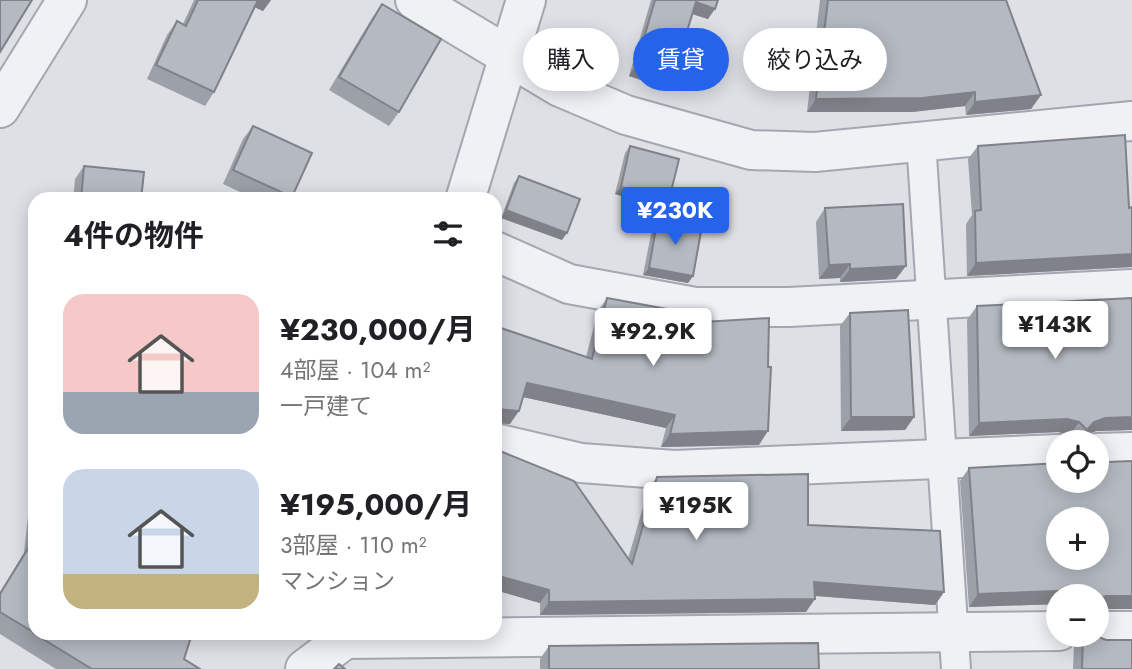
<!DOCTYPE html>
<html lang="ja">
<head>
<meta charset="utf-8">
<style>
	body { margin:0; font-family:Jost,"Noto Sans JP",sans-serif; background:#f6f6f6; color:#202124; height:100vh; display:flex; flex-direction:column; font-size:26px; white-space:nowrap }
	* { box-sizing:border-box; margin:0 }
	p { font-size:23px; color:#757577 }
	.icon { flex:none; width:38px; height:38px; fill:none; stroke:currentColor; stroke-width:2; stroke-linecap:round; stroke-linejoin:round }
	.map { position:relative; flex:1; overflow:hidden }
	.panel { position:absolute; left:28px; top:192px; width:474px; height:448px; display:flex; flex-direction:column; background:#fff; border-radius:21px; box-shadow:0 4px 18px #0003 }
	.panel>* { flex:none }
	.top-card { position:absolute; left:523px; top:28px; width:502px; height:63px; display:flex; gap:14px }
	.tools { position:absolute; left:1046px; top:430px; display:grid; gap:14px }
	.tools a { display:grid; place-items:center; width:63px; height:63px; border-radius:50%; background:#fff; box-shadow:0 4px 18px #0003; font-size:35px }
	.price { position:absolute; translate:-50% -60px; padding:0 16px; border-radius:7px; background:#fff; color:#222; font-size:23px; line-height:46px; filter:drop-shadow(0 2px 4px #0008) }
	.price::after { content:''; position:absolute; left:50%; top:42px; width:21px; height:16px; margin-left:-10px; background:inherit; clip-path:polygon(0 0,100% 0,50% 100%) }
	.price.active { background:#2563eb; color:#fff }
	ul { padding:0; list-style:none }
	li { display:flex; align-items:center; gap:21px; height:175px; padding:0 35px }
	li span { display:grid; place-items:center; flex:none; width:196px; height:140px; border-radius:21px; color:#555 }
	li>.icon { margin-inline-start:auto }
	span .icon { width:84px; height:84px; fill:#fffc; stroke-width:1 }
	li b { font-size:30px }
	h2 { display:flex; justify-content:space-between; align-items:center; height:84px; padding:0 35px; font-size:30px }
	.tag { padding:0 24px; border-radius:32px; background:#fff; box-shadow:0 4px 18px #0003; font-size:24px; line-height:63px }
	.tag.active { background:#2563eb; color:#fff }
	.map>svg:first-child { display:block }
</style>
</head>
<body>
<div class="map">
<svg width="1132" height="669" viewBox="0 0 1132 669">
	<rect width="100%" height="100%" fill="#dee0e6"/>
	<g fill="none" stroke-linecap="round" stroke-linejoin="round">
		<defs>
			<polyline id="lane" points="921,141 956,669"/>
			<g id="street">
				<polyline points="415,0 560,87 626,115 751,150 815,152 1132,121"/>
				<polyline points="0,108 67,0"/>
				<polyline points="465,200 526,0"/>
				<polyline points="495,251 569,284 695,307 789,307 1132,289"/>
				<polyline points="495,443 581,463 674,470 1059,454"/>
				<polyline points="1097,453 1132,452"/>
				<polyline points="1097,631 1132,631"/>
				<polyline points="305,669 345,639 1059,631"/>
			</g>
		</defs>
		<use href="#lane" stroke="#a4a7af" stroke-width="32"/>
		<use href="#street" stroke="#a4a7af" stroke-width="42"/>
		<use href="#lane" stroke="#f0f1f5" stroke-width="28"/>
		<use href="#street" stroke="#f0f1f5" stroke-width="38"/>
	</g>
	<g fill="#9ca0a7">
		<polygon points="194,0 271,0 263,11 255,7 214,92 205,106 147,79 167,35 177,21 183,24"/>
		<polygon points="651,0 718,0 708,19 692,14 673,77 665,88 629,76"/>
		<polygon points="820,0 1006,0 1041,95 1031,109 966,115 965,106 912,112 807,112"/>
		<polygon points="382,4 399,112 389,126 329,90 372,18"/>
		<polygon points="253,126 292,197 290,200 257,200 223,184 243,139"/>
		<polygon points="630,146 669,200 664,208 615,194 625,153"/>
		<polygon points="978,146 1129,208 1132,267 967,276 966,224 972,215 968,159"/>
		<polygon points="84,166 141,200 73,200 75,179"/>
		<polygon points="519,176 562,240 501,218 514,183"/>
		<polygon points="825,208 896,279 840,282 840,278 819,279 816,222"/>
		<polygon points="658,217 693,276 688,283 643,275 653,224"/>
		<polygon points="607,298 687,323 759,445 661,447 666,428 523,397 510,424 495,423 495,326 586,357 598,311"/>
		<polygon points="977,306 1132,430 1096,431 1085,435 1078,443 1070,435 1058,432 969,436 967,320"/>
		<polygon points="850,313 914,417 905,430 841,431 840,326"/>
		<polygon points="495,449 628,559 648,490 657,477 808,525 944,592 935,605 814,596 806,612 540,615 540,603 495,590"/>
		<polygon points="35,451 35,634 184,659 200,669 56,669 0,634 0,592 24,553"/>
		<polygon points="1106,462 1132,609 1097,609 1097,597 1059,597 1059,604 969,607 960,481 969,468"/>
		<polygon points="1082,635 1094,635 1106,640 1132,669 1073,669 1074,646"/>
		<polygon points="549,646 819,669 540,669 540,659"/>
	</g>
	<g fill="#7f8288">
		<polygon points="256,0 271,0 263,11 252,6"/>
		<polygon points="696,2 715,9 708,19 689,13"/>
		<polygon points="636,65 673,77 665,88 629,76"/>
		<polygon points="975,92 965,106 912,112 807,112 816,99"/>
		<polygon points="1041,95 1031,109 966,115 975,102"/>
		<polygon points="621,187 669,200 664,208 615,194"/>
		<polygon points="506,210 567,233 562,240 501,218"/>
		<polygon points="1132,254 1132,267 967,276 976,263"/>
		<polygon points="850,264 840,278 819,279 829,265"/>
		<polygon points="906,266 896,279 840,282 850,269"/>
		<polygon points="649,268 693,276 688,283 643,275"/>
		<polygon points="527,383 675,415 666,428 518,396"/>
		<polygon points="498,409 519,411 510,424 495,423 495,411"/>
		<polygon points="851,417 914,417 905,430 841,431"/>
		<polygon points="1132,417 1132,430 1096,431 1085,435 1078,443 1094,422 1105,418"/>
		<polygon points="1067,419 1079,422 1070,435 1058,432 969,436 979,423"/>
		<polygon points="768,431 759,445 661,447 670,434"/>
		<polygon points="495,575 549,590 540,603 495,590"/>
		<polygon points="814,582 944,592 935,605 804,595"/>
		<polygon points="1084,590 1079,597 1059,597 1059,604 969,607 978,594"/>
		<polygon points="1106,596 1132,596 1132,609 1097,609 1097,599"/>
		<polygon points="815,599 806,612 540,615 549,602"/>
	</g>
	<g fill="#b5bac2" stroke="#7f8288" stroke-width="2" fill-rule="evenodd">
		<polygon points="0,0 32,0 0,52"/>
		<polygon points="198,0 258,0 214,92 156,65 177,21 186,26"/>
		<polygon points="655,0 718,0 715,9 696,2 673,77 636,65"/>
		<polygon points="828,0 1006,0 1041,95 975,102 975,92 922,98 816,99"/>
		<polygon points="382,4 441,39 399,112 339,77"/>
		<polygon points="253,126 312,153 292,197 233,170"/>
		<polygon points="1125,135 1129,208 1132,207 1132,254 976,263 975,211 981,210 978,146"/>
		<polygon points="630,146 679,159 669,200 621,187"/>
		<polygon points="84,166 144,172 141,200 81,200"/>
		<polygon points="519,176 580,199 567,233 506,210"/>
		<polygon points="903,204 906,266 850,269 850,264 829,265 825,208"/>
		<polygon points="658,217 702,226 693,276 649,268"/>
		<polygon points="607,298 689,313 687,323 769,318 768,367 771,367 768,431 670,434 675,415 527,383 519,411 498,409 495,411 495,326 592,359"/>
		<polygon points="1132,298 1132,417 1105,418 1094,422 1087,430 1079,422 1067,419 979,423 977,306"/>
		<polygon points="908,310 914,417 851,417 850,313"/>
		<polygon points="495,449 574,481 632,564 657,477 808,474 808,525 940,531 944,592 814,582 815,599 549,602 549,590 495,575"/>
		<path d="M1097,459L1106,462L1132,461V596H1106L1097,599V597H1084V590L978,594L969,468L1059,463V481H1097ZM1059,520H1097V558H1059Z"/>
		<polygon points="35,537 35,633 0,612 0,594"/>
		<polygon points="35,634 192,634 184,659 200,669 92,669"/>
		<polygon points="1083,635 1094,635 1106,640 1132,640 1132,669 1082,669"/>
		<polygon points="818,643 819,669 549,669 549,646"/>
		<polygon points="339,664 345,669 334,669"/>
	</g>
</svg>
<div class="tools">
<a><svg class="icon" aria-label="locate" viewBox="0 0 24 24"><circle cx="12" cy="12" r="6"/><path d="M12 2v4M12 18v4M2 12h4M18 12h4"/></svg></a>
<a>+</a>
<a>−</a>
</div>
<b class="price active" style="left:675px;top:247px">¥230K</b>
<b class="price" style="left:1055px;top:361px">¥143K</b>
<b class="price" style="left:653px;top:368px">¥92.9K</b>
<b class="price" style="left:696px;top:542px">¥195K</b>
<div class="top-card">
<a class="tag">購入</a>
<a class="tag active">賃貸</a>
<a class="tag">絞り込み</a>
</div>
<section class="panel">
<h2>4件の物件<svg class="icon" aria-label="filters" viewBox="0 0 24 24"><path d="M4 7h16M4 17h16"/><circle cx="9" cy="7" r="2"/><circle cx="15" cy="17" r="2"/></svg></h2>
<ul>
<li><span style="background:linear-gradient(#f6c9c9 70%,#9aa5b1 0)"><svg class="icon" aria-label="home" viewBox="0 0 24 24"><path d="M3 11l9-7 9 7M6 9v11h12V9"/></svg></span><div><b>¥230,000/月</b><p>4部屋 · 104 m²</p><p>一戸建て</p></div></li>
<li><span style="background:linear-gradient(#c9d6e8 75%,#c2b280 0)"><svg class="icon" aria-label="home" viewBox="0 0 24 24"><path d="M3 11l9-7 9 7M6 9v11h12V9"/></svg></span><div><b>¥195,000/月</b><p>3部屋 · 110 m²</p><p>マンション</p></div></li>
</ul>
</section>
</div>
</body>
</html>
